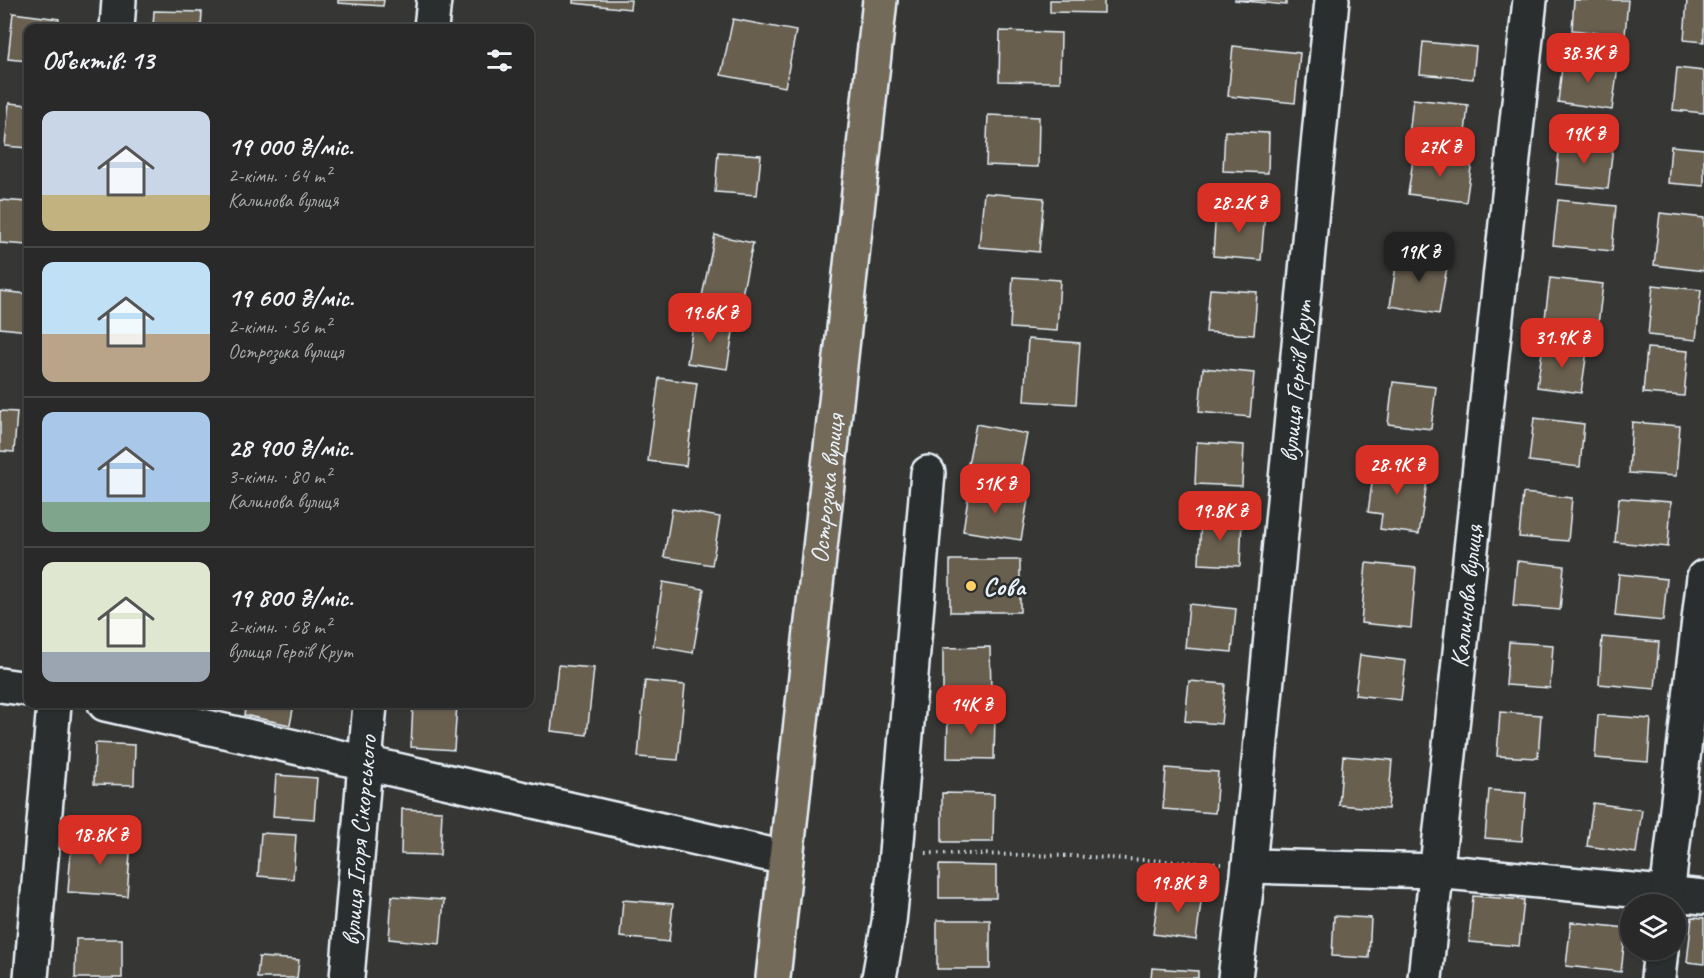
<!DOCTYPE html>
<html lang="uk">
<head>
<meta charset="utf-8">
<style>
	body { margin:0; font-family:Caveat,sans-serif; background:#343534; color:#f1f3f6; height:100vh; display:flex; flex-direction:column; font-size:22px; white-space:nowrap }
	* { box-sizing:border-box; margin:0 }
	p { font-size:20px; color:#a5a6a8 }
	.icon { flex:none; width:33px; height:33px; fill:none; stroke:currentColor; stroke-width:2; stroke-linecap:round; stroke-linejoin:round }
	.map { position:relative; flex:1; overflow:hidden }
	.sheet { position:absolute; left:24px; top:24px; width:510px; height:684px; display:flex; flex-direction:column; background:#282928; border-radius:12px; box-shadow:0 2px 4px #0004,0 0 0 2px #444545 }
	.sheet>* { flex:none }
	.tools { position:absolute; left:1620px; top:894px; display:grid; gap:12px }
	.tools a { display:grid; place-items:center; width:66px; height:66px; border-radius:50%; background:#282928; box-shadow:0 2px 4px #0004,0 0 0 2px #444545; font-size:30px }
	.price { position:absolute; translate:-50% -51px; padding:0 14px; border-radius:12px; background:#d93025; color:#fff; font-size:20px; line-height:39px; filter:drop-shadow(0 2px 3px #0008) }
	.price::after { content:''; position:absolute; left:50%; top:36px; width:18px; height:14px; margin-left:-9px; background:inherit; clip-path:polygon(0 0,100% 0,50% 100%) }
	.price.on { background:#222; color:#fff }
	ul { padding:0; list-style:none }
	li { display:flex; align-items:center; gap:18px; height:150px; padding:0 18px }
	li+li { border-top:2px solid #444545 }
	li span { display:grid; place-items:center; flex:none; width:168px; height:120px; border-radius:12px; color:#555 }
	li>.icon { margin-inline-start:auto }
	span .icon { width:72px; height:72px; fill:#fffc; stroke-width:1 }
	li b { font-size:26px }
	h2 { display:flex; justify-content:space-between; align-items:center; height:72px; padding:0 18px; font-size:26px }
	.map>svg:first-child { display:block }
</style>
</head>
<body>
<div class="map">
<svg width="1704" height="978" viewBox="0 0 1704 978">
	<rect width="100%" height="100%" fill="#363735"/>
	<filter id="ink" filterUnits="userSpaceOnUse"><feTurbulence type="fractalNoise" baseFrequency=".0167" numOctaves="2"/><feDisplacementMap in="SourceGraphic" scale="12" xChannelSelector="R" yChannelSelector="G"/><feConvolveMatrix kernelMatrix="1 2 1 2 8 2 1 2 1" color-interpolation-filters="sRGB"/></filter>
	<g filter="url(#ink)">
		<g fill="#685f50" stroke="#e8f1f8" stroke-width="1.5">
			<polygon points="338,0 384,0 383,6 338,3"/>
			<polygon points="573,0 631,0 630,9 573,3"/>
			<polygon points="1050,0 1104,0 1104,13 1050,12"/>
			<polygon points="1234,0 1286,0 1286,5"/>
			<polygon points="1574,0 1628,0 1625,35 1572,30"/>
			<polygon points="1687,0 1704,0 1704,42 1684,40"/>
			<polygon points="154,11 202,12 201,28 153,28"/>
			<polygon points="13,13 59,19 58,28 28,28 28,61 8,59"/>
			<polygon points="733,19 796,31 785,87 721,75"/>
			<polygon points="1000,31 1061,33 1060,82 999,81"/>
			<polygon points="1423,42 1476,47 1473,79 1420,74"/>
			<polygon points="1233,46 1300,53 1295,103 1228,96"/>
			<polygon points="1563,59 1618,66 1612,110 1558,102"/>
			<polygon points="1677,68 1704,71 1704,113 1673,110"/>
			<polygon points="1413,99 1468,105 1464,142 1409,136"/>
			<polygon points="9,103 28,105 28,148 5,146"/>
			<polygon points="988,115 1039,117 1038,167 986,165"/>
			<polygon points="1225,131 1269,133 1268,173 1223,171"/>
			<polygon points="1560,140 1613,146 1608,189 1556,184"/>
			<polygon points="1671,146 1704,149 1704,186 1668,183"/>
			<polygon points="718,152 761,155 757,195 715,192"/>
			<polygon points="1414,153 1472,161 1466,202 1408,194"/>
			<polygon points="984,193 1044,198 1039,252 979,247"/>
			<polygon points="0,200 28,202 28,245 0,243"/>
			<polygon points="1558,200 1616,206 1612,251 1553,245"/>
			<polygon points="1216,209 1265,213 1261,260 1213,256"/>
			<polygon points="1660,213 1704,218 1704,271 1654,265"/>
			<polygon points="715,235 753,243 739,309 701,301"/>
			<polygon points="1398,253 1448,261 1439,314 1390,306"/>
			<polygon points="1013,277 1060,280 1057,331 1010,328"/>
			<polygon points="1550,278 1603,284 1598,325 1545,318"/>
			<polygon points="1653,285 1701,290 1696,340 1648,335"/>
			<polygon points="1210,289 1257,292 1254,335 1206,332"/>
			<polygon points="0,291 28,294 28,331 0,328"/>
			<polygon points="694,319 734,326 727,369 687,363"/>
			<polygon points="1028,339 1080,343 1076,404 1024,401"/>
			<polygon points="1543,345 1587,351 1581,393 1537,387"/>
			<polygon points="1647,348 1688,351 1684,396 1643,393"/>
			<polygon points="1203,368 1254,373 1250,417 1199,412"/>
			<polygon points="659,378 697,383 686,466 648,461"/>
			<polygon points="1393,382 1436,387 1431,429 1388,424"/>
			<polygon points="0,411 17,412 14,452 0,451"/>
			<polygon points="1534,418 1584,424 1580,467 1529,461"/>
			<polygon points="1632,422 1680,426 1676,476 1629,473"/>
			<polygon points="976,424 1027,434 1018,480 967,469"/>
			<polygon points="1197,442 1244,445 1242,486 1195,484"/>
			<polygon points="1376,454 1400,458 1399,471 1428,475 1419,534 1380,529 1382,514 1368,512"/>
			<polygon points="969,491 1028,500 1021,540 963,531"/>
			<polygon points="1523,493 1572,498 1568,541 1519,537"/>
			<polygon points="1619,498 1671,502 1668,547 1615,542"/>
			<polygon points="672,509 720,517 712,565 664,557"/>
			<polygon points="1201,518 1242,520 1240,566 1199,564"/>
			<rect x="950" y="560" width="70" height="52"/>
			<polygon points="1517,561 1564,566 1560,610 1513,606"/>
			<polygon points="1366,563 1416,568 1411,628 1361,623"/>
			<polygon points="1619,574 1667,579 1663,621 1615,616"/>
			<polygon points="663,582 704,589 693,653 653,646"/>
			<polygon points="1189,604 1236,609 1232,652 1185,648"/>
			<polygon points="1602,637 1659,642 1655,689 1599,684"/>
			<polygon points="1509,642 1553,645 1550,688 1506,685"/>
			<polygon points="990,647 991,691 943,692 943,648"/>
			<polygon points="1360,655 1406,661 1401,700 1355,695"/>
			<polygon points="558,665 594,668 587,735 551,731"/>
			<polygon points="645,681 685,685 678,760 638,757"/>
			<polygon points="1189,681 1225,684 1221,724 1185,721"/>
			<polygon points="246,704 294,704 290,725 244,715"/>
			<polygon points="413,704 457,704 454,750 411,747"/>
			<polygon points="1500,712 1541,715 1538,758 1497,756"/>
			<polygon points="948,713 995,714 994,759 947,758"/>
			<polygon points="1598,715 1651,719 1648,762 1595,758"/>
			<polygon points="95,743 135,745 134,785 94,784"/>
			<polygon points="1343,756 1392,760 1388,809 1339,805"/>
			<polygon points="1166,768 1218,772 1215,813 1163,809"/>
			<polygon points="276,775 317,778 314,819 273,816"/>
			<polygon points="1489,790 1526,793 1522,841 1485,838"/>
			<polygon points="942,793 994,794 993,842 942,842"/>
			<polygon points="1593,803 1642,810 1636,853 1587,846"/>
			<polygon points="402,809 442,811 440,855 401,854"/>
			<polygon points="261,833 296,835 293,879 258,876"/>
			<polygon points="72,835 131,839 127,896 68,892"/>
			<polygon points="939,865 996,866 996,898 939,898"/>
			<polygon points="1159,889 1202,895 1196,940 1153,934"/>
			<polygon points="392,896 444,900 440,944 389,939"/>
			<polygon points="1473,896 1524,900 1519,946 1469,942"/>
			<polygon points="623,900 673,904 669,942 620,937"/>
			<polygon points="1334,916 1371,918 1369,958 1332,956"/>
			<polygon points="1692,917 1704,918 1704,964 1687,962"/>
			<rect x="937" y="920" width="53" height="49"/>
			<polygon points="1571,922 1626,928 1621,972 1566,966"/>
			<polygon points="76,939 122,939 122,978 75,978"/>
			<polygon points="259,957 299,960 297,978 257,978"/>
			<polygon points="1152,968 1198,971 1198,978 1151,978"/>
		</g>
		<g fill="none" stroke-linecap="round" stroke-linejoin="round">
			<defs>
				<g id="minor">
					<polyline points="117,28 119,0"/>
					<polyline points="431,28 434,0"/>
					<polyline points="0,685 28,689"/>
					<polyline points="105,704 785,858"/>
					<polyline points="1249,866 1436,871 1704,897"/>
					<polyline points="1666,904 1704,577"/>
					<polyline points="31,978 54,704"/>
					<path id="s1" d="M347,978L370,704"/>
					<polyline points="879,978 889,922 896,853 928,473"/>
					<path id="s2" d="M1235,978L1249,866L1332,0"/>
					<path id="s3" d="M1425,978L1530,0"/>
					<polyline points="1658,978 1661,950"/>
				</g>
				<g id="major">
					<path id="s4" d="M773,978L880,0"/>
				</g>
			</defs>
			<use href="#minor" stroke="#e8f1f8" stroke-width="38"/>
			<use href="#major" stroke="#e8f1f8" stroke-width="38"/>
			<polyline stroke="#e8f1f8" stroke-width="4" stroke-dasharray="1.5 4.5" stroke-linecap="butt" points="926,853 1070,856 1221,864"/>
			<use href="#minor" stroke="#2a2d2e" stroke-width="33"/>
			<use href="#major" stroke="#736b5a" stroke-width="33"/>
		</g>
	</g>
	<circle fill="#ffd166" stroke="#2a2d2e" stroke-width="2" cx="971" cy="586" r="6"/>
	<g text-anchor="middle" stroke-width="5" stroke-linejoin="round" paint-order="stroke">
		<g font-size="26" fill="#e8f1f8" stroke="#2a2d2e">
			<text dy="9" stroke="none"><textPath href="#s2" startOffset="600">вулиця Героїв Крут</textPath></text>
			<text dy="9" stroke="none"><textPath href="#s4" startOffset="492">Острозька вулиця</textPath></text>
			<text dy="9" stroke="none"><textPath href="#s3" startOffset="384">Калинова вулиця</textPath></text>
			<text dy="9" stroke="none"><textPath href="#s1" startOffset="138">вулиця Ігоря Сікорського</textPath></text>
		</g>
		<g font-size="26" font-weight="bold" fill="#e8f1f8" stroke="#2a2d2e" text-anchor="start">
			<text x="983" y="595">Сова</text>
		</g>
	</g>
</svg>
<div class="tools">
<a><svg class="icon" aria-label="layers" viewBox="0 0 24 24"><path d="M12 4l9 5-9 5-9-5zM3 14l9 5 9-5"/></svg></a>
</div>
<b class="price" style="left:1588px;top:84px">38.3K ₴</b>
<b class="price" style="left:1584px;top:165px">19K ₴</b>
<b class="price" style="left:1440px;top:178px">27K ₴</b>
<b class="price" style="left:1239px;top:234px">28.2K ₴</b>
<b class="price on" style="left:1419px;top:283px">19K ₴</b>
<b class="price" style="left:710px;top:344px">19.6K ₴</b>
<b class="price" style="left:1562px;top:369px">31.9K ₴</b>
<b class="price" style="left:1397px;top:496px">28.9K ₴</b>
<b class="price" style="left:995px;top:515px">51K ₴</b>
<b class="price" style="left:1220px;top:542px">19.8K ₴</b>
<b class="price" style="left:971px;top:736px">14K ₴</b>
<b class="price" style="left:100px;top:866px">18.8K ₴</b>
<b class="price" style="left:1178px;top:914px">19.8K ₴</b>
<section class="sheet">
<h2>Об’єктів: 13<svg class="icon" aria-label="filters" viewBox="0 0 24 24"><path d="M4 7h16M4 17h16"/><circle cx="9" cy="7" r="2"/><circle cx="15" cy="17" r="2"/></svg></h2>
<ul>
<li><span style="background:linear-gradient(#c9d6e8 70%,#c2b280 0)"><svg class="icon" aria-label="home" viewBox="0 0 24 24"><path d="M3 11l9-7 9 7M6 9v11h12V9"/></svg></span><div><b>19 000 ₴/міс.</b><p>2-кімн. · 64 m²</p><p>Калинова вулиця</p></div></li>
<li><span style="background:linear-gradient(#bfe0f5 60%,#b9a48a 0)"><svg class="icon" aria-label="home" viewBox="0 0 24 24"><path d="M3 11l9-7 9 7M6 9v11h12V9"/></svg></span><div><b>19 600 ₴/міс.</b><p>2-кімн. · 56 m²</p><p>Острозька вулиця</p></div></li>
<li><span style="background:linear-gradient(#a9c7e8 75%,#7fa58c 0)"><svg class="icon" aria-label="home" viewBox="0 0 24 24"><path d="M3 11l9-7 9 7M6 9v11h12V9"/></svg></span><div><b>28 900 ₴/міс.</b><p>3-кімн. · 80 m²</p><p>Калинова вулиця</p></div></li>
<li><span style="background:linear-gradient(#dfe7d0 75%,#9aa5b1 0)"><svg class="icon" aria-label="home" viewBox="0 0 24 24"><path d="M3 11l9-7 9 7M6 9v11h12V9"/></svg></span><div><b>19 800 ₴/міс.</b><p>2-кімн. · 68 m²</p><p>вулиця Героїв Крут</p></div></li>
</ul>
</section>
</div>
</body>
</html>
